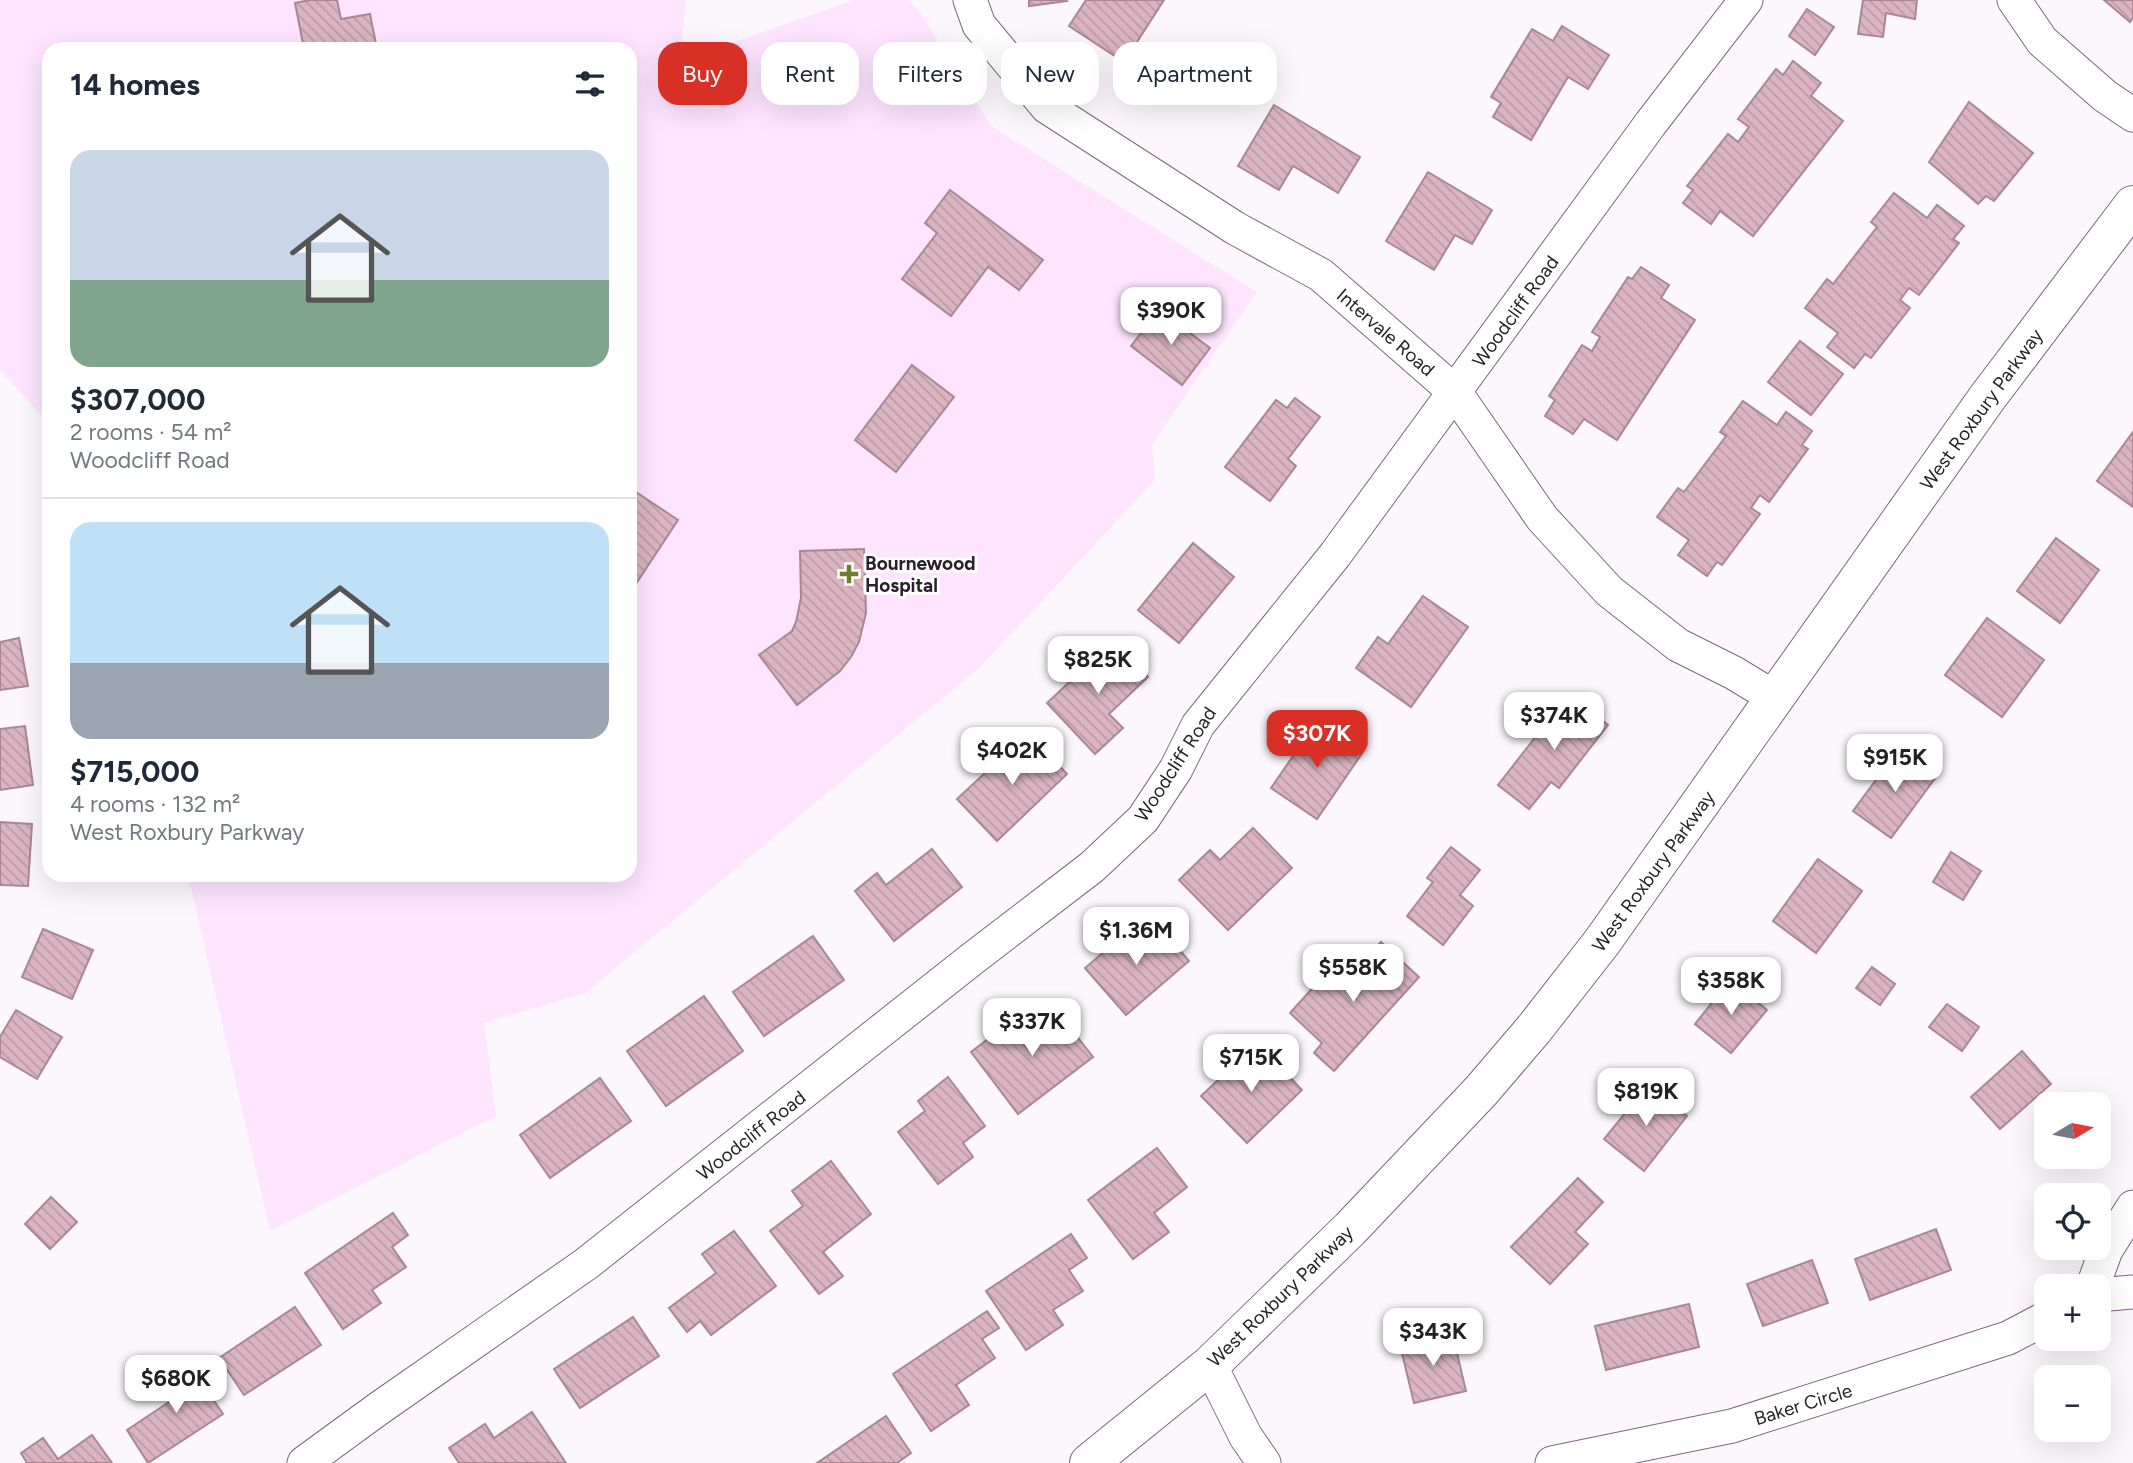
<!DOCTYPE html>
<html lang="en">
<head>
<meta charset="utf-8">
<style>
	body { margin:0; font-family:Figtree,sans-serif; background:#f6f6f7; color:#1f2937; height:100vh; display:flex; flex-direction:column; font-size:26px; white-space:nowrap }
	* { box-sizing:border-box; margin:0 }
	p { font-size:23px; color:#747a83 }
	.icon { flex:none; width:38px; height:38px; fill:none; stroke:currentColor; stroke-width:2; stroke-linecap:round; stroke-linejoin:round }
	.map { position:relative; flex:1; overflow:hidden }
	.details { position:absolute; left:42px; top:42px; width:595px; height:840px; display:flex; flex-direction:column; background:#fff; border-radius:21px; box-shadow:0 7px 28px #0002 }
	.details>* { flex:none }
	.guide { position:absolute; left:658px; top:42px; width:665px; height:63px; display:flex; gap:14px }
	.needle { width:46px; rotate:80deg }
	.tools { position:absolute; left:2034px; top:1092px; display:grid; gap:14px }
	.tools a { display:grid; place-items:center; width:77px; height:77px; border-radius:14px; background:#fff; box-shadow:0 7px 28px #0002; font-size:35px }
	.price { position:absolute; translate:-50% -60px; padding:0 16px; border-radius:14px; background:#fff; color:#222; font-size:23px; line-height:46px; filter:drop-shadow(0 2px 4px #0008) }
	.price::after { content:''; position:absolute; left:50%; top:42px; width:21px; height:16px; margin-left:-10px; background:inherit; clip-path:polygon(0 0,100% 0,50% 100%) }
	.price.current { background:#d93025; color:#fff }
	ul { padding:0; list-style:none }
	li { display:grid; align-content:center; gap:14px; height:371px; padding:0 28px }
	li+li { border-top:2px solid #e0e1e3 }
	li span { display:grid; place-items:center; height:217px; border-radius:21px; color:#555 }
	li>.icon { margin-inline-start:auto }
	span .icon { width:126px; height:126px; fill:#fffc; stroke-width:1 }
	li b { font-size:30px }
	h2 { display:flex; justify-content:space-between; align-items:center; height:84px; padding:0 28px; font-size:30px }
	.chip { padding:0 24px; border-radius:21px; background:#fff; box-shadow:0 7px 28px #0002; font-size:24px; line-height:63px }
	.chip.current { background:#d93025; color:#fff }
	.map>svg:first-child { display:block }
</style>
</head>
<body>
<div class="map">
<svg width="2133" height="1463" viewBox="0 0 2133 1463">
	<defs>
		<pattern id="building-back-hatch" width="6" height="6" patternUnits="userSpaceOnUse" patternTransform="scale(1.75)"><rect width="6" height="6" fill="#dab5c1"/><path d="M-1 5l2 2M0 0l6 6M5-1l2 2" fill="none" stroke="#bb9ba6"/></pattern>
	</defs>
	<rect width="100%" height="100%" fill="#fcf7fc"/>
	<polygon fill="#fee4ff" points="0,0 686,0 680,61 854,0 909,0 921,14 991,126 1257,292 1152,444 1155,480 980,667 585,993 484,1023 496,1116 270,1231 188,875 630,875 630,49 49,49 49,424 0,370"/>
	<g fill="url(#building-back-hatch)" stroke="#aa8793" stroke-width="2">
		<polygon points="310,0 337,0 341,19 370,14 377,49 304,49 295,3"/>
		<polygon points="1029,0 1066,0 1067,1 1029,6"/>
		<polygon points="1086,0 1164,0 1124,62 1069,26"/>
		<polygon points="1863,0 1917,0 1915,19 1886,13 1883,37 1858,34"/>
		<polygon points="2104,0 2133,0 2133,18 2130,22"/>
		<polygon points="1807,9 1834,27 1815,55 1789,36"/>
		<polygon points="1562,26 1609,55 1588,89 1568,77 1531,140 1493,117 1501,103 1491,97 1532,29 1553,41"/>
		<polygon points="1793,61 1821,83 1811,96 1843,121 1753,236 1720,211 1711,224 1683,203 1693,190 1687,186 1728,134 1738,142 1749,127 1738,119 1776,69 1783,75"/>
		<polygon points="1969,102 2033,153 1994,201 1986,196 1978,204 1929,162"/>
		<polygon points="1274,105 1360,157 1338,193 1293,166 1279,190 1238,166"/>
		<polygon points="1428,172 1492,210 1472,244 1455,235 1434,270 1386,241"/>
		<polygon points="950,190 1043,260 1019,290 988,267 951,316 902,279 937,233 925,223"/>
		<polygon points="1894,193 1927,218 1937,205 1964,226 1953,239 1959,243 1919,295 1909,288 1900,300 1910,308 1871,358 1865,354 1854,368 1827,347 1838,333 1805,308 1827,279 1833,284 1877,227 1871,222"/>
		<polygon points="1641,267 1669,285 1661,298 1695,320 1617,440 1584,419 1573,434 1545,416 1555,400 1549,396 1582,345 1592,351 1600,337 1592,332 1628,277 1632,279"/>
		<polygon points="1159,310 1210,348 1182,385 1131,346"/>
		<polygon points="1800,341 1843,374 1811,415 1768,382"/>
		<polygon points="912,365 954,397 896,472 855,440"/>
		<polygon points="1295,398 1320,417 1288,459 1296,466 1270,501 1225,467 1276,400 1287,408"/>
		<polygon points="1743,401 1777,425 1786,412 1812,431 1802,445 1808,449 1769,502 1760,495 1751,508 1760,514 1722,565 1717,562 1707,576 1678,555 1689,540 1657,517 1678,488 1684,492 1726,436 1720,432"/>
		<polygon points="2133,432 2133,507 2097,481"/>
		<polygon points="630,488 678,520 630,593"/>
		<polygon points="2056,538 2099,570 2060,623 2017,591"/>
		<polygon points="1193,543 1234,577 1179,643 1138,610"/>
		<polygon points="864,549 866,613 859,642 851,657 840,671 797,705 759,655 792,631 796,622 801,598 800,551"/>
		<polygon points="1423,596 1468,627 1411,707 1356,668 1378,637 1388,644"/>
		<polygon points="1987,618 2044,660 2002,717 1945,675"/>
		<polygon points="19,638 28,686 0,690 0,642"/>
		<polygon points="1114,640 1148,677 1109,714 1123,728 1095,754 1047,703"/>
		<polygon points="1569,694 1608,725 1559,788 1551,782 1529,809 1498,785"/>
		<polygon points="1317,721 1363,752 1317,819 1271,788"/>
		<polygon points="25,726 33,785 0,790 0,729"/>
		<polygon points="1028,733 1067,774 997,841 957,799"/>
		<polygon points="1898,750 1936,777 1891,838 1853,811"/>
		<polygon points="0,822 32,824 28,886 0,885"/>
		<polygon points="1253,828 1292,868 1228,930 1179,880 1210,850 1220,860"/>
		<polygon points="1451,847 1480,870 1460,895 1473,906 1443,945 1407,916 1433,882 1427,878"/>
		<polygon points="932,849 962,887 894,941 855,891 877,873 886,885"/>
		<polygon points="1951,852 1981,871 1963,900 1933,882"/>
		<polygon points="1818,859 1862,891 1816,953 1773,921"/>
		<polygon points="1134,926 1145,938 1159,926 1189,961 1126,1015 1085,968"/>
		<polygon points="43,929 93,950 72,999 22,977"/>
		<polygon points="813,936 844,980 764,1036 733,992"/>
		<polygon points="1381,942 1419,977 1334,1071 1314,1053 1322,1043 1290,1013 1328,971 1342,984"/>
		<polygon points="1872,967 1895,984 1880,1005 1856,988"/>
		<polygon points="1730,980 1767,1010 1731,1053 1695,1024"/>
		<polygon points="704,996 743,1051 666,1106 627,1051"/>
		<polygon points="1947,1004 1979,1027 1962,1051 1929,1027"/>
		<polygon points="1054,1007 1093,1057 1018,1114 971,1052 1013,1020 1023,1032"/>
		<polygon points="16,1010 62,1037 37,1079 0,1057 0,1037"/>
		<polygon points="1252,1048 1269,1065 1274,1060 1302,1090 1247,1143 1201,1096"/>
		<polygon points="2022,1051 2051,1084 2000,1129 1971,1097"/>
		<polygon points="948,1077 985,1126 963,1143 973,1157 938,1184 898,1132 925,1111 918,1101"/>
		<polygon points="600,1078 631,1121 550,1178 520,1135"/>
		<polygon points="1648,1085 1687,1116 1644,1171 1604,1139"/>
		<polygon points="1157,1148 1187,1187 1154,1213 1169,1232 1133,1259 1088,1200"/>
		<polygon points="831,1161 871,1214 823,1252 843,1276 819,1294 770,1231 803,1206 792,1191"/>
		<polygon points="1578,1178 1603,1202 1575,1232 1588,1244 1550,1284 1511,1247"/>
		<polygon points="51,1197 77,1222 50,1249 25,1224"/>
		<polygon points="393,1213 408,1235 392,1247 406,1267 372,1290 381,1303 343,1329 305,1273"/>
		<polygon points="1936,1229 1951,1270 1870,1300 1855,1259"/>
		<polygon points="734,1231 776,1286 711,1335 700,1321 687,1332 669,1308 716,1273 702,1254"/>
		<polygon points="1071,1234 1087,1258 1069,1270 1083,1291 1053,1310 1063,1325 1026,1350 986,1291"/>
		<polygon points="1812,1260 1828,1303 1763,1326 1747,1284"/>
		<polygon points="1689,1304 1699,1347 1606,1370 1595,1326"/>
		<polygon points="295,1307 321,1345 244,1395 219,1358"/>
		<polygon points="987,1311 999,1328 982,1339 995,1358 956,1385 969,1405 931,1431 893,1374"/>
		<polygon points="633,1317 659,1356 580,1408 554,1369"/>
		<polygon points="1452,1332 1466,1391 1414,1403 1400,1345"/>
		<polygon points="187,1361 223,1414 148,1463 127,1430 175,1398 162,1378"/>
		<polygon points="532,1412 566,1463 459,1463 449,1448 485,1424 494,1438"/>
		<polygon points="886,1416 911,1453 897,1463 817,1463"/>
		<polygon points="92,1435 112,1463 27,1463 21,1453 43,1438 58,1459"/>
	</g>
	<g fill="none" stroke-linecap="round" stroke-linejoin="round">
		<defs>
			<g id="minor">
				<polyline points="970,0 979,25 1047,107 1235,228 1321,275 1455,392 1542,518 1609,591 1678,645 1734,673 1775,698"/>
				<polyline points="2014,0 2042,41 2105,96 2133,115"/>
				<polyline points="2093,1286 2106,1250 2133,1207"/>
				<polyline points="2098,1295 2133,1292"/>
				<polyline points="1210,1365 1246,1437 1264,1463"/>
				<polyline points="304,1463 378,1409 586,1264 972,959 1092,867 1143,819 1176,769 1198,725 1335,555 1651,123 1746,0"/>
				<polyline points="1552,1463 1732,1426 2008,1338 2046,1318"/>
			</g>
			<polyline id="primary" points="1089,1463 1210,1365 1350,1229 1481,1091 1534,1029 1602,942 1987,398 2133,205"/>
		</defs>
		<use href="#minor" stroke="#7e677f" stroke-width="35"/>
		<use href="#primary" stroke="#7e677f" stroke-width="40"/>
		<use href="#minor" stroke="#fff" stroke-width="33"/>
		<use href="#primary" stroke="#fff" stroke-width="38"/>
	</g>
	<path fill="#6b7f2f" stroke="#fff" stroke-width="2.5" d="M845.5 563.5h7v7h7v7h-7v7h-7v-7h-7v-7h7z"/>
	<g text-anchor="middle" stroke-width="6" stroke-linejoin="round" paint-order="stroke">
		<g font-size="19" fill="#2b212b" stroke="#fff">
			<text transform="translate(1515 311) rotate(-54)" y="7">Woodcliff Road</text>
			<text transform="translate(1386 332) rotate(41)" y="7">Intervale Road</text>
			<text transform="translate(1981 409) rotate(-54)" y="7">West Roxbury Parkway</text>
			<text transform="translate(1175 764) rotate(-57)" y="7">Woodcliff Road</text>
			<text transform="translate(1653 871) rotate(-54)" y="7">West Roxbury Parkway</text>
			<text transform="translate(751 1135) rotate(-38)" y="7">Woodcliff Road</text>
			<text transform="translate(1280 1296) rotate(-44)" y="7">West Roxbury Parkway</text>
			<text transform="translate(1803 1404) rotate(-17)" y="7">Baker Circle</text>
		</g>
		<g font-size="19" font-weight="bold" fill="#2b212b" stroke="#fff" text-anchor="start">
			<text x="865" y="570">Bournewood<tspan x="865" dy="22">Hospital</tspan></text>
		</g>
	</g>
</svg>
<div class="tools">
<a><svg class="needle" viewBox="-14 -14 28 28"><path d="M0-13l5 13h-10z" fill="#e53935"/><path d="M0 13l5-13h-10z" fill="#747a83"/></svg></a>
<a><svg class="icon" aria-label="locate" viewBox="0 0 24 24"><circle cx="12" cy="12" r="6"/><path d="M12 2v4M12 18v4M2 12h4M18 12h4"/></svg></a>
<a>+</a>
<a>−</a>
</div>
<b class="price" style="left:1171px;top:347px">$390K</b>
<b class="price" style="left:1098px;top:696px">$825K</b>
<b class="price" style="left:1554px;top:752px">$374K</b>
<b class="price current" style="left:1317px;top:770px">$307K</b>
<b class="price" style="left:1012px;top:787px">$402K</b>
<b class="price" style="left:1895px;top:794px">$915K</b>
<b class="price" style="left:1136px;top:967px">$1.36M</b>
<b class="price" style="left:1353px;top:1004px">$558K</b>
<b class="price" style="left:1731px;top:1017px">$358K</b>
<b class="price" style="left:1032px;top:1058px">$337K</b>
<b class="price" style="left:1251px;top:1094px">$715K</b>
<b class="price" style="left:1646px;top:1128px">$819K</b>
<b class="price" style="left:1433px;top:1368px">$343K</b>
<b class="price" style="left:176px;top:1415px">$680K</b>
<div class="guide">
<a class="chip current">Buy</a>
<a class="chip">Rent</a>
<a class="chip">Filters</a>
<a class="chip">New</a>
<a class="chip">Apartment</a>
</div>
<section class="details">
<h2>14 homes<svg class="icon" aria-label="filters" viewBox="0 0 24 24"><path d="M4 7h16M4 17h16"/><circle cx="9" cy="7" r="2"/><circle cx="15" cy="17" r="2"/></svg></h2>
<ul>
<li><span style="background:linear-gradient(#c9d6e8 60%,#7fa58c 0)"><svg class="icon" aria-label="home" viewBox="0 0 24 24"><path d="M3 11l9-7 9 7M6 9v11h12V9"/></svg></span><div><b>$307,000</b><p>2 rooms · 54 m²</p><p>Woodcliff Road</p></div></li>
<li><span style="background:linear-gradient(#bfe0f5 65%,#9aa5b1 0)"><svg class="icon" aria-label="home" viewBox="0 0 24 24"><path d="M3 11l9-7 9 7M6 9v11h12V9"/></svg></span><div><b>$715,000</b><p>4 rooms · 132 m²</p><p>West Roxbury Parkway</p></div></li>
</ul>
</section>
</div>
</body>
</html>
